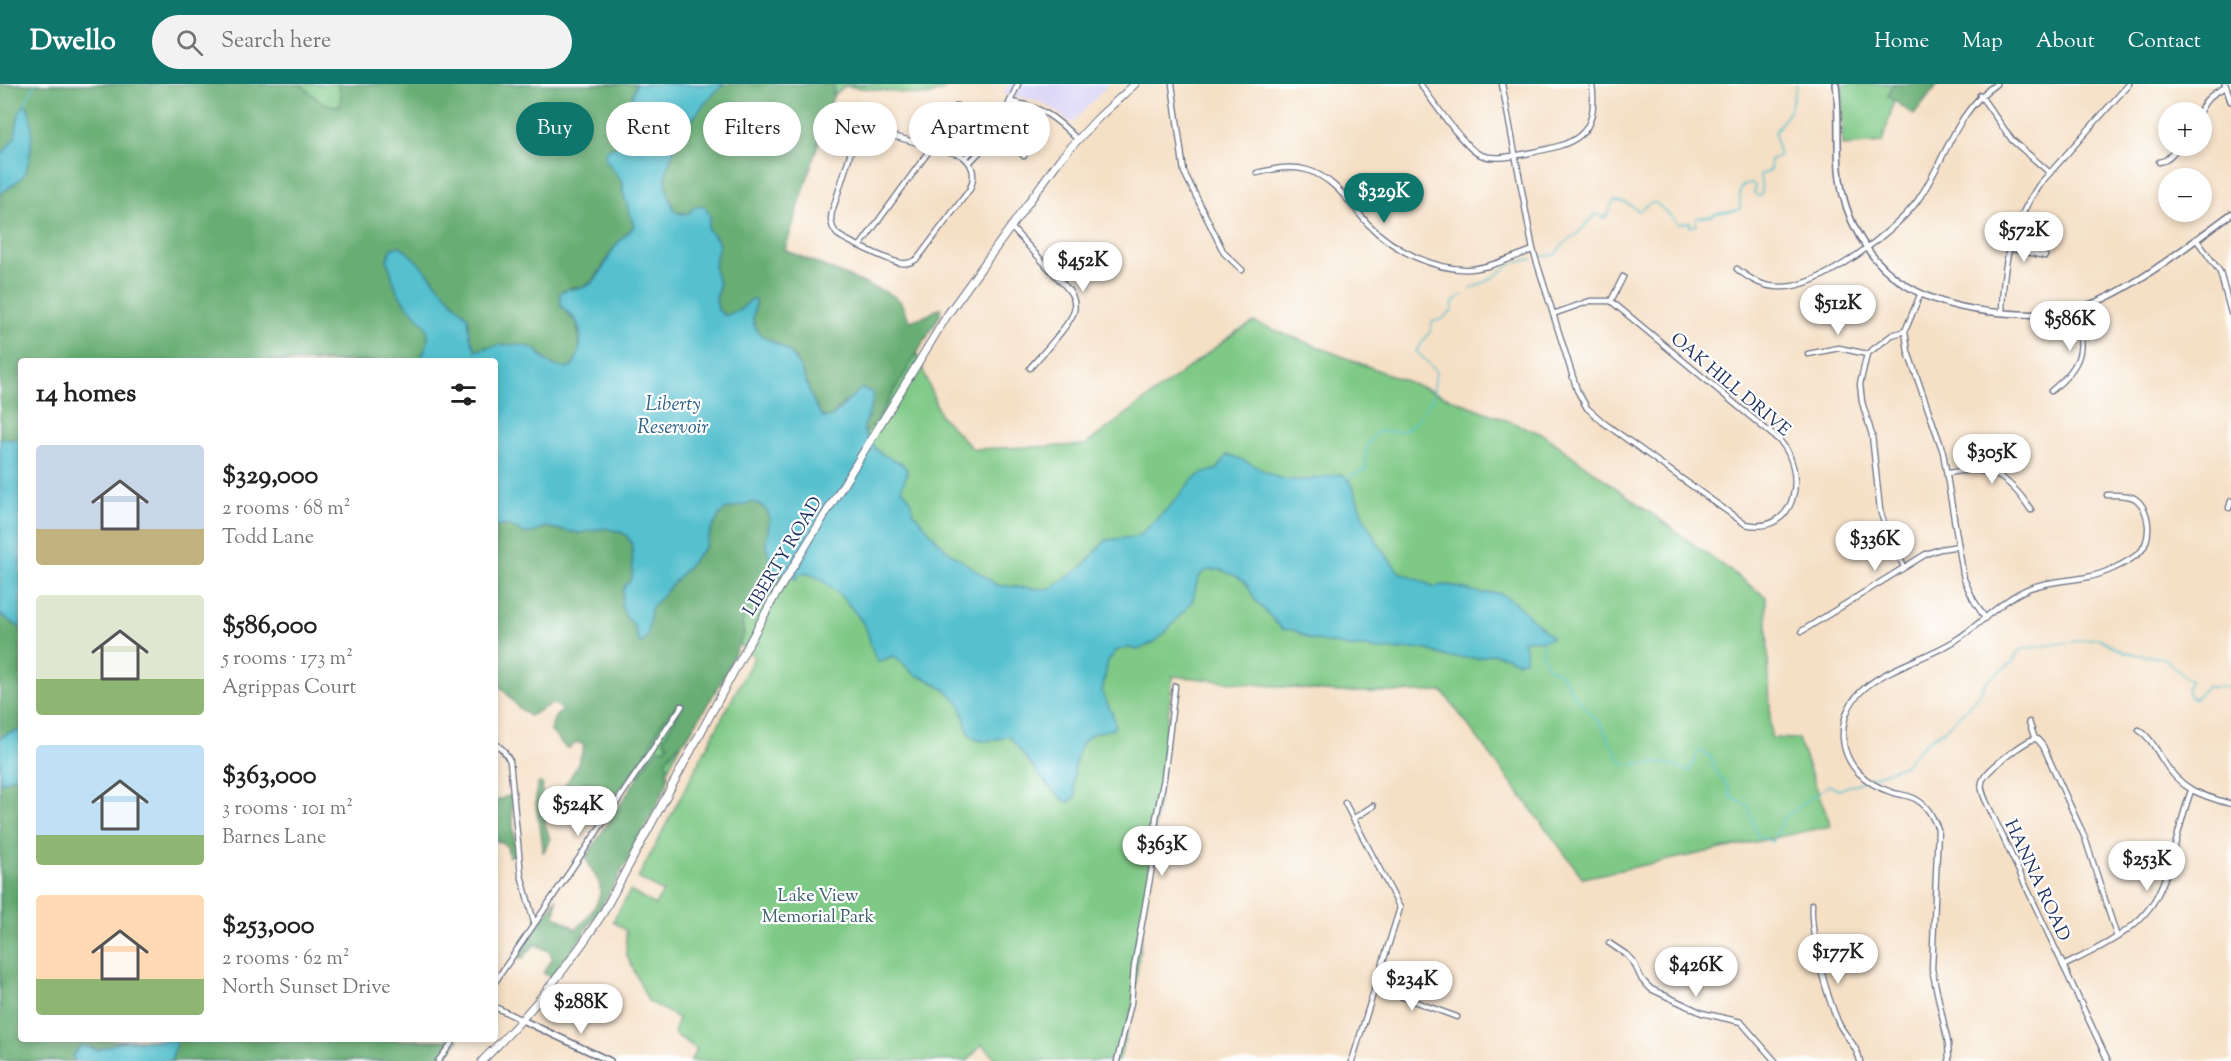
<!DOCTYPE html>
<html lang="en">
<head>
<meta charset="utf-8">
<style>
	body { margin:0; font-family:"Sorts Mill Goudy",serif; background:#f2f2f2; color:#222; height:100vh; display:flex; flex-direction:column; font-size:22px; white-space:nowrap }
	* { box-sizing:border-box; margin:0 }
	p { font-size:20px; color:#767676 }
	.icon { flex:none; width:33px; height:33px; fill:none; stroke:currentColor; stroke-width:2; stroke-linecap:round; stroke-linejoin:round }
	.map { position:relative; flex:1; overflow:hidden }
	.sheet { position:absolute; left:18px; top:274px; width:480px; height:684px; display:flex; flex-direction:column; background:#fff; border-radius:6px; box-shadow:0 3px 9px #0003 }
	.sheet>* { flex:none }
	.banner { position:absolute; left:516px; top:18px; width:570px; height:54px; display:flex; gap:12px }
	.buttons { position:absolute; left:2158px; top:18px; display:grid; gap:12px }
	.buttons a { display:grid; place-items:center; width:54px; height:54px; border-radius:50%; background:#fff; box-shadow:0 3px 9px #0003; font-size:30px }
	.price { position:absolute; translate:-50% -51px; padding:0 14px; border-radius:21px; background:#fff; color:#222; font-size:20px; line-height:39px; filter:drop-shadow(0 2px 3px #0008) }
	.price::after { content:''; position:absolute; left:50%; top:36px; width:18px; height:14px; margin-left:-9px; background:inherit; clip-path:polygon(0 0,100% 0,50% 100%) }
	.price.on { background:#0f766e; color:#fff }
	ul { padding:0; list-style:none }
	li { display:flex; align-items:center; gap:18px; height:150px; padding:0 18px }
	li span { display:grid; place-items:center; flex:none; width:168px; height:120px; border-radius:6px; color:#555 }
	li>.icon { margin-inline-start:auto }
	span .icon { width:72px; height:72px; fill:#fffc; stroke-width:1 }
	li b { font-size:26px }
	h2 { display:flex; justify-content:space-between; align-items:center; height:72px; padding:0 18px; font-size:26px }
	.tag { padding:0 21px; border-radius:27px; background:#fff; box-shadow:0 3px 9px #0003; font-size:21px; line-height:54px }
	.tag.on { background:#0f766e; color:#fff }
	header { display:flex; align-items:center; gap:36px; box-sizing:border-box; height:84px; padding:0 30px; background:#0f766e; color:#fff }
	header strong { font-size:28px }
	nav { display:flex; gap:33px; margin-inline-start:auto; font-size:21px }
	.search { width:420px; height:54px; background:#f2f2f2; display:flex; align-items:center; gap:15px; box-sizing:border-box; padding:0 21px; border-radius:33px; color:#767676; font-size:22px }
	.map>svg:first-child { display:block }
</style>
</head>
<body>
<header>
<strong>Dwello</strong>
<div class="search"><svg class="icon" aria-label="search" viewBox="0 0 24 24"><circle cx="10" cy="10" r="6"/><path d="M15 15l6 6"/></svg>Search here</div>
<nav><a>Home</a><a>Map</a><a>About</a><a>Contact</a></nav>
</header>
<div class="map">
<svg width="2231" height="977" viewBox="0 0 2231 977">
	<rect width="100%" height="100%" fill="#fff"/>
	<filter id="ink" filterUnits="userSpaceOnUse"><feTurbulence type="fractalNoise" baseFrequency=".0167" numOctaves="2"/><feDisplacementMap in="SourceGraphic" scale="12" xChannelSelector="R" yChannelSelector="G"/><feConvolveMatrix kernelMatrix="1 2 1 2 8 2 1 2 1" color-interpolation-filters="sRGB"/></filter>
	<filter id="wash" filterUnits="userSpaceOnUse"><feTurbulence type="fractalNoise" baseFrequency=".008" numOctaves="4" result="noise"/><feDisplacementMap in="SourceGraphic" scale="24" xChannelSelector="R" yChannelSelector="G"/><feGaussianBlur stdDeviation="1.35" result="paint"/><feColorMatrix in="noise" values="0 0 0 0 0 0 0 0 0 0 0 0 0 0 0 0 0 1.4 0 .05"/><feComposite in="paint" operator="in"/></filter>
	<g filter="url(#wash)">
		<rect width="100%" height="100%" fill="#f5e0c6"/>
		<polygon fill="#dbd6f7" points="1011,0 1109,0 1072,39 1049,22 1035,16 1004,10 1003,7"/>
		<g fill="#7fc986" stroke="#4d7c72" stroke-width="1.5">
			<polygon points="0,0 944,0 945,5 927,12 845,2 833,12 834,3 776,171 914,262 940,331 973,365 1085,361 1236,248 1254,238 1542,350 1766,513 1771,654 1798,655 1831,742 1583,794 1443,608 1335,608 1173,592 1133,921 1119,977 998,977 982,960 968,977 690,977 697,965 674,950 678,934 648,917 626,869 626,847 613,837 630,807 655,821 663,808 638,794 754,573 735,557 658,704 632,686 641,661 539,598 495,601 495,278 21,278 21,956 459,956 442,977 0,977"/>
			<polygon points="1843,0 1899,0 1882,59 1842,62"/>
		</g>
		<g fill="#67ad73" stroke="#416e68" stroke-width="1.5">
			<path d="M0,0H300C316,13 319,21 340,22L341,10L337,0H636C634,6 632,13 631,20C629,37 635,54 615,63L623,108L634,142C629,149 622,153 617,160C603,177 597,207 570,203L566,228L577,239L580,267L572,283C558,287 546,278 538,267L486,263L476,267L470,252L468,233L449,215L433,194L404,165L392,164L387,176C391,186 393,199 398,208C415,238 443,238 419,277L21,278V356L0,355V110C7,105 16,99 22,92C34,78 32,40 28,23L15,53L0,73Z"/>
			<path d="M724,0H834L833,12L785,166L892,211L900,217L910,237L928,231L941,223L940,231L876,337L865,350L863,345L873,316L844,318L831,333L824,334C808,316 807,289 792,271C782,258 761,257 755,243C750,234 756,225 755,216L752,215L740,226L725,232L718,226L716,215L719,201L714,184L719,160L716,154L708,146L710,132L675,128C670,116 665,105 666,92C670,62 701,19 724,0Z"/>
			<polygon points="1893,0 1938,0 1914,31 1888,12"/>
			<path d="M753,418C758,420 762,421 766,425C773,434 770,470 771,483L783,491L756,529L744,533L742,539L744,550L720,600L687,654L670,670L666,677L668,692L666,702C633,769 599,834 552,893L543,889L553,874L548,867L535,860L522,875L517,874L557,814L555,832L576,845C587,836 605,814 599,799C595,790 589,783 586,773L651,673L658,665H664L668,661L664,656V653L682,624L677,621C667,633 655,646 651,662L617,711C610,709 596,699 590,699C578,699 573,710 567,716C563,720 554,722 549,725L545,739L550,756L543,769C544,749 531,716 538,700L541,699L543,702L541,713L546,718H552C565,701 580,683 584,661L577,658L569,664L565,663L550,646L555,633L562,626C551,612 542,628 529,632L518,623L503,605L495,601V443L508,441L524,449L545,443L580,449L604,444L621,448L628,453L632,461L633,489L626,533L634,541L639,558L648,550L650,524L705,463L711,446L720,430L727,425Z"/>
			<polygon points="0,530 21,544 21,646 6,650 0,655"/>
			<polygon points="21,690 21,956 125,956 98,966 92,963 73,971 74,977 0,977 0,699"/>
			<path d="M511,711C513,731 513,751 516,770L509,773L507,763L502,758L495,757V717Z"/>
			<polygon points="177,956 451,956 434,977 171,977"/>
		</g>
		<g fill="#54c0ce" stroke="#387896" stroke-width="1.5">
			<path d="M636,0H724C701,19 670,62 666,92C665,105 670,116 675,128L683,130L690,129L693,124L704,122L710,132L708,146L716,154L719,160L714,184L719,201L716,215L718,226L725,232L740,226L752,215L755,216C756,225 750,234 755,243C761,257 782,258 792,271C807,289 808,316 824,334L832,333L859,306L864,305L873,309V316L863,346C868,355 874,366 884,371C890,375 905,378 907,387C908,393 902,399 902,405L909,413L914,429L935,454L948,467L997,501L1042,505L1051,504L1082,483L1106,456L1134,453L1140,451L1171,421L1193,395L1201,390L1218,385L1227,371C1246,374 1261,387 1279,394C1298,400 1322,393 1341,390L1351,398L1363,432L1380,463L1399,488L1433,502L1449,501L1481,509H1498L1512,516L1552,553C1542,561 1532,552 1523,557L1526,568L1525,576L1516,578L1507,573L1493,570L1478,574L1447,573L1425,565L1378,566L1364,563H1348L1310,555L1294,546L1282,545L1255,516L1246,499L1238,493L1221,486H1210L1202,489L1198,495L1192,518L1164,550L1154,558L1138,566L1128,564L1117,566L1108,577L1102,608L1114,634L1115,642L1113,645C1104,648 1093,647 1086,655C1075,666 1071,697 1076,711L1070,718C1056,717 1020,666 1010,653C998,653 984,661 973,654C964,647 966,630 959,620C953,610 937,600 927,595C922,593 917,592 914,590C906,584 902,576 893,572L878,578C870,567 871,554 865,543C856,526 820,484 799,490L796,495L779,489L771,483L766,459L770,434L767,427L762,422L753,418L727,425L720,430L711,446L705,463L651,524L648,550L642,559L639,558L634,541L626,533L621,521L624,503L630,497L633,489L632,461L628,453L621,448L604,444L580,449L545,443L533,449H524L508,441L495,443V278L419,277C443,238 414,238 398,208C393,199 391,186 387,176L392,164L400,162C426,182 444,211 468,233L470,252L476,267C493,261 519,257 536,266C539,268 540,270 542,273C549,281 562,286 572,283C580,271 585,249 575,236C572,230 565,227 561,222L560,209C569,202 578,208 587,202C602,194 607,172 618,159C623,153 629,149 634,142L623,108V99L605,75L606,66C636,55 628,46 631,19C632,13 634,6 636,0Z"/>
			<path d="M25,20C36,32 32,81 22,93C16,99 7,105 0,110V73L15,53L19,29Z"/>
			<polygon points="0,355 21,356 21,544 0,530"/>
			<polygon points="21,646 21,690 0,699 0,655 6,650"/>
			<polygon points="125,956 177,956 171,977 74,977 73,971 81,961 98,966"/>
		</g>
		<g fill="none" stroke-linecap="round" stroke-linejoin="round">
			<g stroke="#54c0ce" stroke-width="1.5">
				<polyline points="25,20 35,0"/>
				<path d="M1539,173L1555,171L1563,160L1577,150L1596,130L1605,134C1611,127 1609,123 1614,117L1625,118L1639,127L1650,119H1656L1679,140L1690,138V143L1696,141V134L1711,132C1718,126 1731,129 1740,125V105L1745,100L1752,99L1755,102L1754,109L1759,113L1762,109L1760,91L1770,87V75L1779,73L1775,48L1790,26L1797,0"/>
				<polyline points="1471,205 1492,194 1513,179 1532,175"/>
				<polyline points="1424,327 1433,313 1436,287 1416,267 1430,248 1432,238 1442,235 1452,227 1453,218 1463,211"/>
				<path d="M1347,394L1366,385C1365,370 1365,359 1377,348C1400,346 1405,353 1421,331"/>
				<polyline points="1543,557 1542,570 1547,582 1563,592 1572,609 1602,642 1619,675 1625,680 1664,679 1690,687 1697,669 1700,667 1711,673 1716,688 1727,701 1731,713 1748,722 1757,752 1773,758 1784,734 1829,701 1838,706 1864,697"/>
				<polyline points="1868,695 1904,681 1927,657 1944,646 1965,626 1979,610 1987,597 2013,578 2018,567 2028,564 2099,554 2125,569 2164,574 2190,597 2187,605 2190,613 2196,614 2206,603 2227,603 2231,601"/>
			</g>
		</g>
	</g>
	<g filter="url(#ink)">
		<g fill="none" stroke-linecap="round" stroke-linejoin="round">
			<defs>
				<g id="minor">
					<polyline points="1172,0 1184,88 1224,169 1242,186"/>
					<path d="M1420,0C1431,14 1465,65 1479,70C1493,77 1513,72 1529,69C1574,60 1599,54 1592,0"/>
					<path d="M1502,0L1533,166L1577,306L1587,324L1604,339L1745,440C1798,452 1807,387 1780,357L1611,217H1590L1553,230"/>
					<polyline points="1980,11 2012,56 2050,89"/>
					<path d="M1011,18C1042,23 1055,33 1077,55"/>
					<polyline points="957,22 989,54"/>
					<path d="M2200,28C2205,15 2213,9 2226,3"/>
					<polyline points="999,46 1024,72"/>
					<path d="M875,47L961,71C973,79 976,91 970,105L918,174C913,178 907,180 901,179C892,178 842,155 837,150C831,143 830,136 832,128L854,58L863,50Z"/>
					<polyline points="965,74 1001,37 1018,0"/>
					<polyline points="970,78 1005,42 1016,19"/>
					<polyline points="2159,78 2166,76 2180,62"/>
					<path d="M1257,89C1274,85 1290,81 1307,86C1335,94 1350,120 1368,140C1393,166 1435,187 1471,185C1492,183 1513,173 1533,166"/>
					<path d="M1010,142L1067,204C1073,211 1076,218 1074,227C1071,240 1040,272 1030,284"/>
					<polyline points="2196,155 2220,188 2231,229"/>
					<polyline points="860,162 932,63"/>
					<polyline points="2008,164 2045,172"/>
					<path d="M1737,185C1751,196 1765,204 1783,203C1822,203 1896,147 1918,116C1946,76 1954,29 1996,0"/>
					<polyline points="1611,217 1623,193"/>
					<path d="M2002,229C2003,178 2010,144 2039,101L2129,0"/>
					<polyline points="1905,247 1908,268 1943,368 1964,495 1973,515 1985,534"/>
					<polyline points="1808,270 1839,264 1867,270"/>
					<path d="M2051,307C2083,281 2086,265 2075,226"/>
					<path d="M1948,389C1990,381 2008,391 2031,426"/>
					<polyline points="2229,424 2231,417"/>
					<polyline points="1904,483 1885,442 1880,426 1872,351 1862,318 1860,300 1867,270 1892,251 1905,247 1920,211"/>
					<polyline points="1802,547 1926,470 1940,465 1959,462"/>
					<polyline points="2029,638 2035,655"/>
					<path d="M2139,646C2150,653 2155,664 2162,675C2180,705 2199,711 2231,720"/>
					<polyline points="495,659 503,666 510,677 521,791 534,838"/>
					<polyline points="1345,719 1400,824 1352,977"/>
					<polyline points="1353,735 1373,722"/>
					<path d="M1812,820C1810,852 1826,911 1839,940C1846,953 1857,962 1860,977"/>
					<polyline points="1609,859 1627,871 1634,879 1642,896 1651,905 1702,929 1741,938 1775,977"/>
					<path d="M2063,882C2097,865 2139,847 2157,812C2174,779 2178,741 2191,707"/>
					<polyline points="495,898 682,622"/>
					<polyline points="1375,903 1457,933"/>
					<polyline points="495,923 522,936"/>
					<polyline points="438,977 454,956"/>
					<polyline points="1117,977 1131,919 1134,883 1152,783 1156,734 1164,694 1175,602"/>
					<path d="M1949,977L1948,959L1932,885L1938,745C1933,734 1928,722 1917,716C1910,711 1899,711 1891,708C1866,700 1845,682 1843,654C1840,591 1915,583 1956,556C1981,540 2002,515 2030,504C2049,497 2069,497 2088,493C2104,490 2125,480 2138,470C2153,458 2151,424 2134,414C2126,410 2116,411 2107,411"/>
					<path d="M2108,977L1994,734C1990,724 1979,708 1982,698C1985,686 2022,660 2033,655H2037L2043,662L2085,754L2117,853"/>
				</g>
				<g id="tertiary">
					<path d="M1836,0C1841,41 1833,82 1846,122C1871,197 1930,224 2004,229C2036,232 2064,231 2094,219C2139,201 2191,159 2231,130"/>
					<polyline points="2225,0 2231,17"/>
					<polyline points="522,936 610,977"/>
				</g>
				<path id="primary" d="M482,977C528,932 568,884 603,829L772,517L948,230L1060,75L1099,33L1135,0"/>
			</defs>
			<use href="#minor" stroke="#676d82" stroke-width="7"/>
			<use href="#tertiary" stroke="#676d82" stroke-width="8"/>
			<use href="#primary" stroke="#676d82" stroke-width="9"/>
			<use href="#minor" stroke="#fff" stroke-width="4.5"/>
			<use href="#tertiary" stroke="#fff" stroke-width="5"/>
			<use href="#primary" stroke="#fff" stroke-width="7"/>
		</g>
	</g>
	<g text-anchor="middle" stroke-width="4.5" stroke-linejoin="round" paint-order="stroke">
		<g font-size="18" fill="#1b2f5e" stroke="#fff">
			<text transform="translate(1731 300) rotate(40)" y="6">OAK HILL DRIVE</text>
			<text transform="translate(782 472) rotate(-59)" y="6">LIBERTY ROAD</text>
			<text transform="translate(2038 796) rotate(65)" y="6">HANNA ROAD</text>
		</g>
		<g font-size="18" fill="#395d6a" stroke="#fff">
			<text x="818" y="817">Lake View<tspan x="818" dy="21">Memorial Park</tspan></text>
		</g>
		<g font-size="20" font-style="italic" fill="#2f6285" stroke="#fff">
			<text x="673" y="326">Liberty<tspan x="673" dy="23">Reservoir</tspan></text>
		</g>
	</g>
</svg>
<div class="buttons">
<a>+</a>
<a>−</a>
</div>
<b class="price on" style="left:1384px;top:140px">$329K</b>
<b class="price" style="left:2024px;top:179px">$572K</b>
<b class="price" style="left:1083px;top:209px">$452K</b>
<b class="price" style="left:1838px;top:252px">$512K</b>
<b class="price" style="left:2070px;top:268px">$586K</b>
<b class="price" style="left:1992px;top:401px">$305K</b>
<b class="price" style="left:1875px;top:488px">$336K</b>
<b class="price" style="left:578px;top:753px">$524K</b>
<b class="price" style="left:1162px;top:793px">$363K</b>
<b class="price" style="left:2147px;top:808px">$253K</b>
<b class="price" style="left:1838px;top:901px">$177K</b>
<b class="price" style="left:1696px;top:914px">$426K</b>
<b class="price" style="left:1412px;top:928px">$234K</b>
<b class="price" style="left:581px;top:951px">$288K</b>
<div class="banner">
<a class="tag on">Buy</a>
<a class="tag">Rent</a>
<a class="tag">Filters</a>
<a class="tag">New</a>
<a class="tag">Apartment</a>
</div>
<section class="sheet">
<h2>14 homes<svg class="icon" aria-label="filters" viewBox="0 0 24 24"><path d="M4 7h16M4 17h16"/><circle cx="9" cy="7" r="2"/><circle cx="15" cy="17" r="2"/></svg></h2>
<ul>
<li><span style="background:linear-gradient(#c9d6e8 70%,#c2b280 0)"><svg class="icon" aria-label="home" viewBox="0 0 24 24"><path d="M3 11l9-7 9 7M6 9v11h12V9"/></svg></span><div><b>$329,000</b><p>2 rooms · 68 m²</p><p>Todd Lane</p></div></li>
<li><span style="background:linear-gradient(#dfe7d0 70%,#8fb573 0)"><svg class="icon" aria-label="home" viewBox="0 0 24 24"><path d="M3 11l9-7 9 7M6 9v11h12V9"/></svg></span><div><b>$586,000</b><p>5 rooms · 173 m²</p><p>Agrippas Court</p></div></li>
<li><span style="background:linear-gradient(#bfe0f5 75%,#8fb573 0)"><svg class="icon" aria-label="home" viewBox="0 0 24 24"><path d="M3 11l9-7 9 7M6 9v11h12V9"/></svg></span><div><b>$363,000</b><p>3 rooms · 101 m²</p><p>Barnes Lane</p></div></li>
<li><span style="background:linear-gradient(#ffd9b3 70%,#8fb573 0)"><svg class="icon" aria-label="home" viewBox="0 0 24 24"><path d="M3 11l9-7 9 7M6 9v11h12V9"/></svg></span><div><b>$253,000</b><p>2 rooms · 62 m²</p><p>North Sunset Drive</p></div></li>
</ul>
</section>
</div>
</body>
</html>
